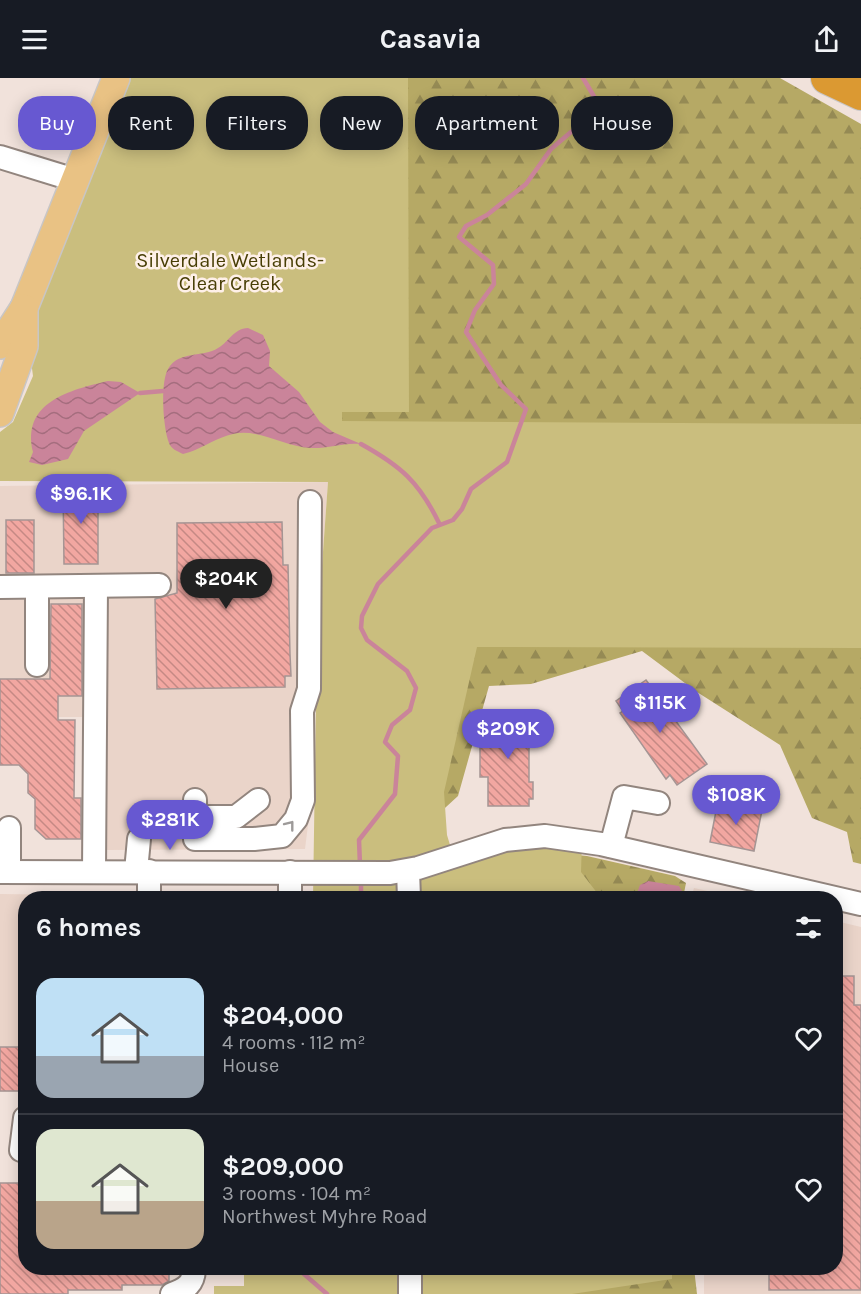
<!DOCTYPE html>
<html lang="en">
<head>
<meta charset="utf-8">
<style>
	body { margin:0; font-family:Karla,sans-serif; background:#242831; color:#f1f3f6; height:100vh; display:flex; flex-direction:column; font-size:22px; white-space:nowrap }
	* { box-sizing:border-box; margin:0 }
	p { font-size:20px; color:#9ea1a6 }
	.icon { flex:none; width:33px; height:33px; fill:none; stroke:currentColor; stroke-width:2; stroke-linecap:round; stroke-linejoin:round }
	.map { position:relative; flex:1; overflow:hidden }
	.side { position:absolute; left:18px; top:813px; width:825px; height:384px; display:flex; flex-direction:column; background:#171b24; border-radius:24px; box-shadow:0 3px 15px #0003 }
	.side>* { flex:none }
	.hud { position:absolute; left:18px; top:18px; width:825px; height:54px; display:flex; gap:12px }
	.price { position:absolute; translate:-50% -51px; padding:0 14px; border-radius:21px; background:#6758d1; color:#fff; font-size:20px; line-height:39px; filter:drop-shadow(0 2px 3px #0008) }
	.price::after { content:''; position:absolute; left:50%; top:36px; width:18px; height:14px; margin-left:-9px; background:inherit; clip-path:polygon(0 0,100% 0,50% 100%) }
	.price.active { background:#222; color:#fff }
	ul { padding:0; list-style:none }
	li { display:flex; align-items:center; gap:18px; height:150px; padding:0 18px }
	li+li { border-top:2px solid #363941 }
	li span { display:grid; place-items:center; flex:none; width:168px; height:120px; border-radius:18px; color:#555 }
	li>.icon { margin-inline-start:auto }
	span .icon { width:72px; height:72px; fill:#fffc; stroke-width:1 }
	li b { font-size:26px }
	h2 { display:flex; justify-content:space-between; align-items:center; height:72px; padding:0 18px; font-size:26px }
	.pill { padding:0 21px; border-radius:24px; background:#171b24; box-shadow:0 3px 15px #0003; font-size:21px; line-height:54px }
	.pill.active { background:#6758d1; color:#fff }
	header { display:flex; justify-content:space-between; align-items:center; height:78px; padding:0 18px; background:#171b24; font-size:27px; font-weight:700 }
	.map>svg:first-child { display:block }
</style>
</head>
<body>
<header><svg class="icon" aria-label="menu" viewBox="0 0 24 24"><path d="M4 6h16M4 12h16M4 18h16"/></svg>Casavia<svg class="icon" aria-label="share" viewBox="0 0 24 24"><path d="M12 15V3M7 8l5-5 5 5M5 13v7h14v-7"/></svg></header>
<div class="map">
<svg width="861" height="1216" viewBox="0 0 861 1216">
	<defs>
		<pattern id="forest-firs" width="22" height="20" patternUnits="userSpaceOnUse" patternTransform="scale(1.5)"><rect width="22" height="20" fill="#b6a965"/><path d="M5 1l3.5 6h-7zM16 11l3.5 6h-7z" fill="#958a54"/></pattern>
		<pattern id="water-waves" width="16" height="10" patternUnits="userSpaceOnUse" patternTransform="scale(1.5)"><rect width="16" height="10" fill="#ca849a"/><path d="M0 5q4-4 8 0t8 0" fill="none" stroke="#a56d7e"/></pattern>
		<pattern id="building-back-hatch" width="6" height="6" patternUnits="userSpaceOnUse" patternTransform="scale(1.5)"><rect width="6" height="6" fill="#f2a7a1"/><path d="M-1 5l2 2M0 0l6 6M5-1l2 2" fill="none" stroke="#c58984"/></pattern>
	</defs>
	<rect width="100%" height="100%" fill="#f1e2db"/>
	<g fill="#ead4c9">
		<polygon points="328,404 312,634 311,723 305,771 104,772 105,639 0,639 0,522 109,520 109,499 0,499 0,408"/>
		<polygon points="694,810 740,820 691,820"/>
		<polygon points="0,816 306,820 26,820 25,1014 0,1014"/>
		<polygon points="836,843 861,849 861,1216 704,1216 704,1190 836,1190"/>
	</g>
	<g fill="url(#forest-firs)">
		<polygon points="151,0 780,0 861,46 861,786 853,784 847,754 812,740 780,667 697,614 642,573 531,606 489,608 458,718 421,752 341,406"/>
		<polygon points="547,774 587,778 675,798 686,805 683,820 434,820"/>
		<polygon points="429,1190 694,1190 697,1216 429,1216"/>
	</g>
	<g fill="#cabe7e">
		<polygon points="116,0 408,0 409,334 342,334 342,343 861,346 861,570 477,569 444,714 447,757 453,777 582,763 581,794 601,820 313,820 317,558 328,404 0,403 0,354 13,344 33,298 24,230"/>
		<polygon points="244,1190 672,1190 672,1201 572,1216 214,1216 214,1208 244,1208"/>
	</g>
	<g fill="url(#water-waves)">
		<path d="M248,250L263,257L270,273L269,288L299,314L320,344L333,354L361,366C344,364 328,371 310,370C285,369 258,350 233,356C218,359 204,369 190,374L183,376C177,373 171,371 169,365C163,350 160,305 168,291C179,272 203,280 218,270C230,263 233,251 248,250Z"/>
		<path d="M108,303L121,304L140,315L84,353L68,381L42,387L29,384L33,374C21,324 70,312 108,303Z"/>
		<polygon points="648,803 679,808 686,820 639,820 637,815 640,807"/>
	</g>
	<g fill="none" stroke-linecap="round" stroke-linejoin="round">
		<g stroke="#ca849a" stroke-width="4.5">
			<polyline points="140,315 163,313"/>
			<path d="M361,366C401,388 419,404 439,445"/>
			<polyline points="360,787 359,762 395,716 398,678 385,664 392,647 410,632 416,610 407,593 367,562 361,550 362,538 378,506 432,450 453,442 462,431 471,411 507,384 526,331 501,307 466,254 475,232 494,206 493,187 459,159 466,148 487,137 526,106 551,71 571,54 594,42 595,20 583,0"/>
			<polyline points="361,802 361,820"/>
			<polyline points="297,1190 327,1216"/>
		</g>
	</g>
	<g fill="url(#building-back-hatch)" stroke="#a59594" stroke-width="1.5">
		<polygon points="63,409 98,409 98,486 64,486"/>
		<rect x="6" y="442" width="28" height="53"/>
		<polygon points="282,444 283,487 288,487 290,576 291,598 285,598 285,609 157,611 155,521 177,515 177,445"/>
		<polygon points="51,526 82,526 82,618 58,618 58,642 75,642 74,720 81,720 81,761 46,761 35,751 35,721 28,715 28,696 19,687 0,687 0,601 50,601"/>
		<polygon points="646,602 707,686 677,707 670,697 666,701 620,635 623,633 616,623"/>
		<polygon points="488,637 529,637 529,644 533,644 533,661 529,661 529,704 533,704 533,721 529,721 529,728 488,728 488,699 480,699 480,665 488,665"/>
		<polygon points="718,723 762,732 754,773 710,764"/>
		<polygon points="836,898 854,898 854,927 861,927 861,1212 769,1212 769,1190 836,1190"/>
		<rect x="0" y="969" width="26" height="44"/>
		<polygon points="0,1105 26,1105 26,1190 169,1190 169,1203 162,1207 122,1207 122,1212 68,1212 68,1216 0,1216"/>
	</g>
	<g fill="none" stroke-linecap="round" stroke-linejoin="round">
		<defs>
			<g id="minor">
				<polyline points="0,79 75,102"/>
				<polyline points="0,509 159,507"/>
				<polyline points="37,509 37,587"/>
				<polyline points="195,722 195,761 254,761 282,758 296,741 303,722 302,633 309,611 310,424"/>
				<polyline points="195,739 236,739 258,722"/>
				<polyline points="9,750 9,794"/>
				<polyline points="611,768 624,719 658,725"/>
				<polyline points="136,793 139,761"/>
				<polyline points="149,793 149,820"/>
				<polyline points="408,793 409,820"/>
				<polyline points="0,794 390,795 418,790 505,762 545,758 601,766 861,826"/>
				<polyline points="94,794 96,508"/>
				<polyline points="290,820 290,794"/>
				<polyline points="21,1072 25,1040"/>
				<polyline points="410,1190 410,1216"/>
				<path d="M172,1216C186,1211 194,1206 194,1190"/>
			</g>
			<g id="major">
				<polyline points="0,267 24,230 116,0"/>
				<polyline points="0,335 24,268 24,230"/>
			</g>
			<polyline id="highway" points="827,0 861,16"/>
		</defs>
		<use href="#minor" stroke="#92857e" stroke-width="26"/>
		<use href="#major" stroke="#c8c6c6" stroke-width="30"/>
		<use href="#highway" stroke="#c8c6c6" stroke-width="34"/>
		<use href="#minor" stroke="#fff" stroke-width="22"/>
		<use href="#major" stroke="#e9c284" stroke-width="27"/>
		<use href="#highway" stroke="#db9932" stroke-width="32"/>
	</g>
	<defs><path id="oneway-chevron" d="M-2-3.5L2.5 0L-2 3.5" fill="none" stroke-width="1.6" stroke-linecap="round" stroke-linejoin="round" transform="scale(1.5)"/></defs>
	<use stroke="#9d9a99" href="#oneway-chevron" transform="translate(290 747) rotate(-52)"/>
	<g text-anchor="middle" stroke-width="5" stroke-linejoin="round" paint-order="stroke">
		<g font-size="20" fill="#483e05" stroke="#fef0e8">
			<text x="230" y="189">Silverdale Wetlands-<tspan x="230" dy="23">Clear Creek</tspan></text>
		</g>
	</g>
</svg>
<b class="price" style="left:81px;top:447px">$96.1K</b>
<b class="price active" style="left:226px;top:532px">$204K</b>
<b class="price" style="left:660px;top:656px">$115K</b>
<b class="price" style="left:508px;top:682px">$209K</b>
<b class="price" style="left:736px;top:748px">$108K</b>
<b class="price" style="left:170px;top:773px">$281K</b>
<div class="hud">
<a class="pill active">Buy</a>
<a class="pill">Rent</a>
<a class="pill">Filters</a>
<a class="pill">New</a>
<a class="pill">Apartment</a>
<a class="pill">House</a>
</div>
<section class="side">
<h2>6 homes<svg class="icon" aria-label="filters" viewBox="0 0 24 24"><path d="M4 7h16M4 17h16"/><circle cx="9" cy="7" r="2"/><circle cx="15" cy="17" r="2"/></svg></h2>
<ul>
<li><span style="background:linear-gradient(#bfe0f5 65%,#9aa5b1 0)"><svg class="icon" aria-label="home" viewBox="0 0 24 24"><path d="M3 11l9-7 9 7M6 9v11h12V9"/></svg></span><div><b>$204,000</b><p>4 rooms · 112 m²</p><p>House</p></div><svg class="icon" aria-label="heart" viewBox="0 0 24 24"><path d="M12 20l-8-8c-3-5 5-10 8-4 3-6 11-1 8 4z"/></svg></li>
<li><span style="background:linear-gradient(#dfe7d0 60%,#b9a48a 0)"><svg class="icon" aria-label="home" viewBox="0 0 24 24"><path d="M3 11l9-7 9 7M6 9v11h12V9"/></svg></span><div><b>$209,000</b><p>3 rooms · 104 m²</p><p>Northwest Myhre Road</p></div><svg class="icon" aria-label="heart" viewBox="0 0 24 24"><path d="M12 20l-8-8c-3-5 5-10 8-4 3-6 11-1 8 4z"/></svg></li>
</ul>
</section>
</div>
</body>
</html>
